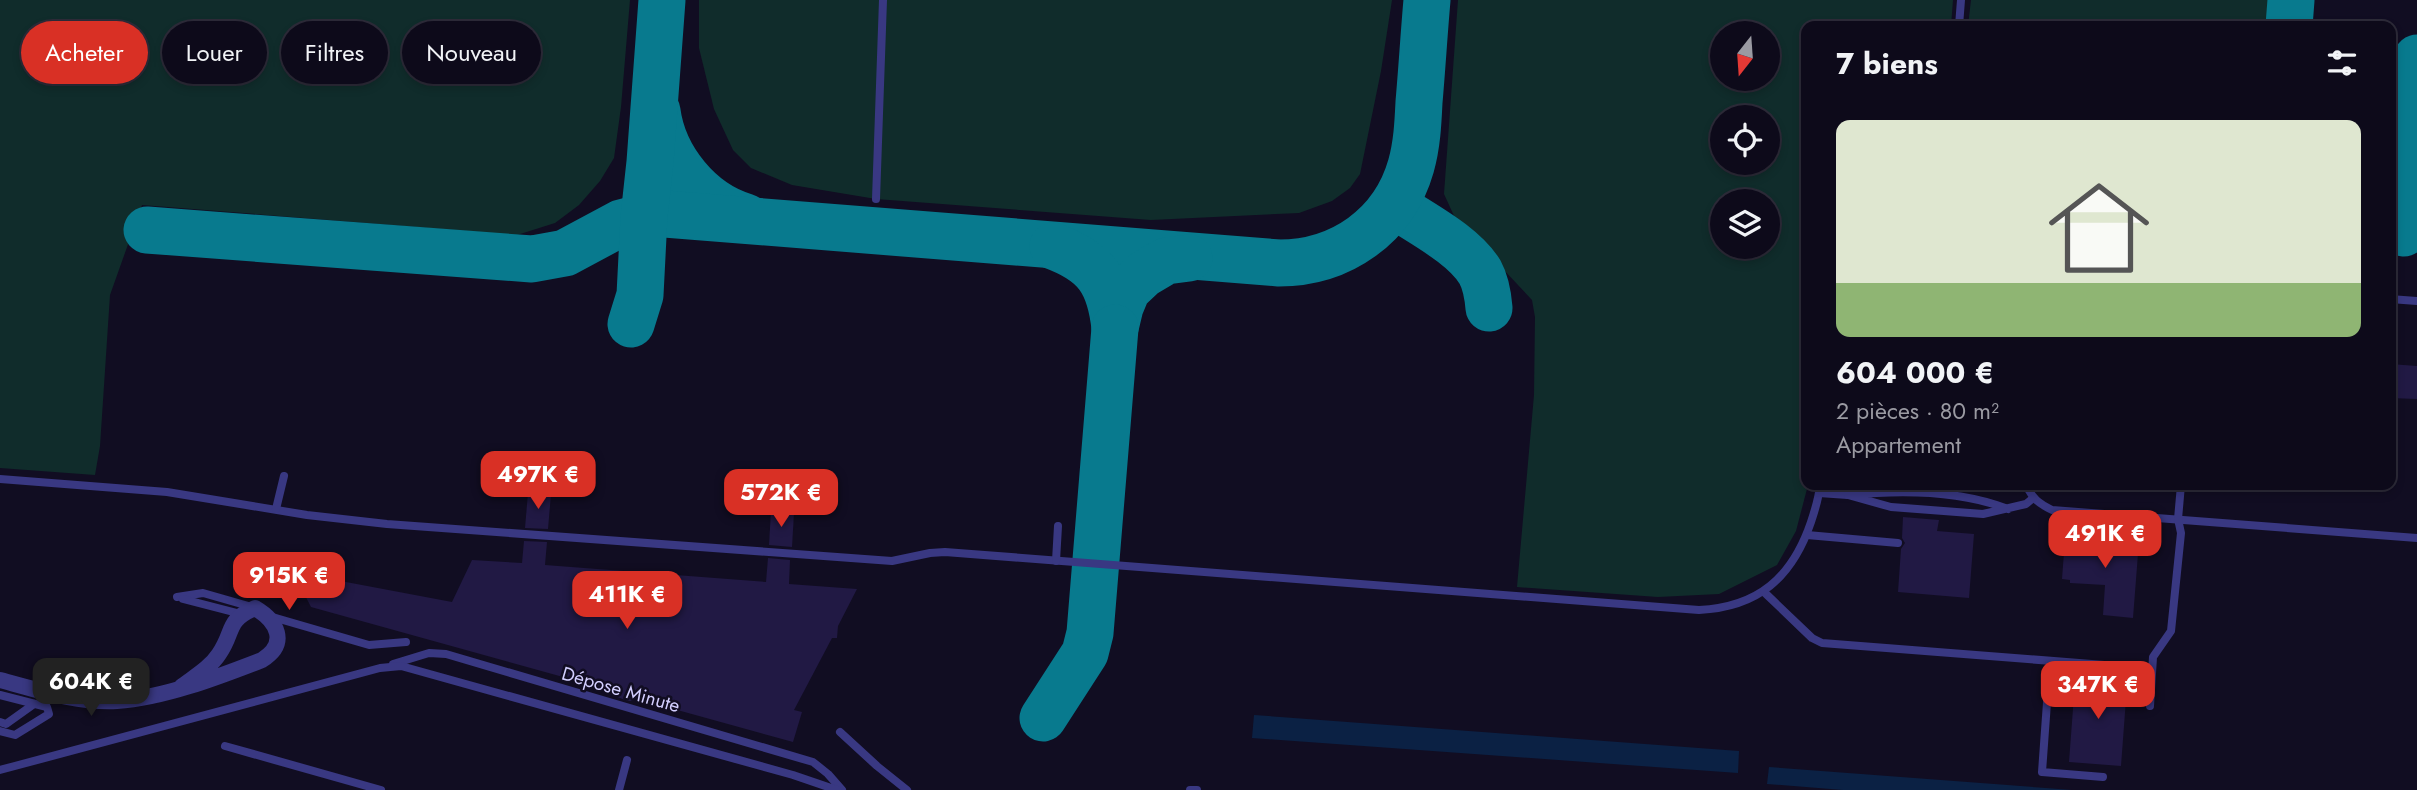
<!DOCTYPE html>
<html lang="fr">
<head>
<meta charset="utf-8">
<style>
	body { margin:0; font-family:Jost,sans-serif; background:#1b1827; color:#f1f3f6; height:100vh; display:flex; flex-direction:column; font-size:26px; white-space:nowrap }
	* { box-sizing:border-box; margin:0 }
	p { font-size:23px; color:#9a9aa2 }
	.icon { flex:none; width:38px; height:38px; fill:none; stroke:currentColor; stroke-width:2; stroke-linecap:round; stroke-linejoin:round }
	.map { position:relative; flex:1; overflow:hidden }
	.details { position:absolute; left:1801px; top:21px; width:595px; height:469px; display:flex; flex-direction:column; background:#0d0a1a; border-radius:14px; box-shadow:0 4px 10px #0003,0 0 0 2px #2d2b39 }
	.details>* { flex:none }
	.top-card { position:absolute; left:21px; top:21px; width:665px; height:63px; display:flex; gap:14px }
	.needle { width:46px; rotate:197deg }
	.buttons { position:absolute; left:1710px; top:21px; display:grid; gap:14px }
	.buttons a { display:grid; place-items:center; width:70px; height:70px; border-radius:50%; background:#0d0a1a; box-shadow:0 4px 10px #0003,0 0 0 2px #2d2b39; font-size:35px }
	.price { position:absolute; translate:-50% -60px; padding:0 16px; border-radius:14px; background:#d93025; color:#fff; font-size:23px; line-height:46px; filter:drop-shadow(0 2px 4px #0008) }
	.price::after { content:''; position:absolute; left:50%; top:42px; width:21px; height:16px; margin-left:-10px; background:inherit; clip-path:polygon(0 0,100% 0,50% 100%) }
	.price.current { background:#222; color:#fff }
	ul { padding:0; list-style:none }
	li { display:grid; align-content:center; gap:14px; height:371px; padding:0 35px }
	li span { display:grid; place-items:center; height:217px; border-radius:14px; color:#555 }
	li>.icon { margin-inline-start:auto }
	span .icon { width:126px; height:126px; fill:#fffc; stroke-width:1 }
	li b { font-size:30px }
	h2 { display:flex; justify-content:space-between; align-items:center; height:84px; padding:0 35px; font-size:30px }
	.chip { padding:0 24px; border-radius:32px; background:#0d0a1a; box-shadow:0 4px 10px #0003,0 0 0 2px #2d2b39; font-size:24px; line-height:63px }
	.chip.current { background:#d93025; color:#fff }
	.map>svg:first-child { display:block }
</style>
</head>
<body>
<div class="map">
<svg width="2417" height="790" viewBox="0 0 2417 790">
	<rect width="100%" height="100%" fill="#110d22"/>
	<g fill="#102c2b" fill-rule="evenodd">
		<polygon points="0,0 630,0 621,107 614,158 600,181 579,205 555,223 517,235 142,205 110,295 100,446 95,475 0,468"/>
		<polygon points="699,0 1392,0 1381,71 1360,174 1350,188 1332,201 1299,213 1151,220 876,199 792,185 751,168 733,150 714,109 699,48"/>
		<path d="M1458,0H1953L1951,26H1806V485H1808L1796,531L1777,565L1719,594L1658,597L1517,587L1534,395L1535,317L1532,300L1455,218L1444,194ZM1768,33V79H1722V33ZM1768,117V163H1722V117ZM1722,201H1768V247H1722Z"/>
		<polygon points="1971,0 2270,0 2269,26 1968,26"/>
	</g>
	<g fill="#0b2144">
		<polygon points="1254,715 1739,751 1738,773 1252,738"/>
		<polygon points="1769,767 2072,790 1843,790 1767,784"/>
	</g>
	<g fill="none" stroke-linecap="round" stroke-linejoin="round">
		<g stroke="#087a8e" stroke-width="47">
			<polyline points="2289,26 2291,0"/>
			<path d="M657,111C663,158 700,204 746,217"/>
			<path d="M1394,205C1420,223 1463,244 1480,272C1486,283 1488,296 1489,308"/>
			<path d="M147,230L532,259L565,253L621,223L644,217L665,214L1279,263C1341,263 1394,226 1411,166C1417,145 1418,123 1419,102C1422,68 1424,34 1427,0"/>
			<polyline points="2404,233 2417,58"/>
			<path d="M1053,246C1096,262 1110,282 1115,328L1120,307L1127,290L1144,274L1166,261L1189,258"/>
			<polyline points="631,324 640,295 644,217 650,162 662,0"/>
			<polyline points="1043,718 1085,653 1090,633 1115,328"/>
		</g>
	</g>
	<g fill="#211944">
		<polygon points="2390,364 2417,366 2417,399 2390,398"/>
		<polygon points="528,493 551,494 548,529 525,528"/>
		<polygon points="771,511 794,513 792,547 769,545"/>
		<polygon points="1903,517 1939,520 1937,531 1974,534 1969,598 1898,592 1901,549 1905,543 1902,538"/>
		<polygon points="2081,537 2139,541 2133,618 2103,615 2105,585 2070,583 2070,580 2062,579 2065,539 2081,540"/>
		<polygon points="524,541 547,542 545,565 766,582 768,558 790,560 789,584 857,589 838,626 837,638 832,638 794,710 802,712 793,742 634,698 633,701 628,701 609,694 610,690 311,607 293,572 452,602 472,560 522,563"/>
		<polygon points="2081,672 2114,675 2114,685 2127,686 2121,766 2069,762 2075,682 2080,682"/>
	</g>
	<g fill="none" stroke-linecap="round" stroke-linejoin="round">
		<g stroke="#393882" stroke-width="8">
			<polyline points="1959,26 1961,0"/>
			<polyline points="876,199 883,0"/>
			<polyline points="2390,299 2417,301"/>
			<path d="M0,479L167,492L307,515L387,524L892,561L930,553L945,552L1699,610C1758,607 1792,578 1811,522C1815,510 1819,498 1820,485"/>
			<path d="M2026,485C2033,499 2038,503 2052,510L2417,538"/>
			<polyline points="1819,493 1848,495"/>
			<polyline points="276,509 284,476"/>
			<path d="M2008,509C1960,490 1899,490 1848,495L1891,507L1983,514L2026,504L2032,499"/>
			<polyline points="1807,535 1898,543"/>
			<polyline points="1056,561 1058,526"/>
			<polyline points="1764,592 1812,638 1822,643 2117,666"/>
			<polyline points="177,597 203,593 252,607"/>
			<polyline points="183,599 241,614"/>
			<polyline points="269,616 369,645 406,642"/>
			<polyline points="2050,661 2042,772 2103,777"/>
			<polyline points="393,664 429,653 446,654 813,762 828,774 842,790"/>
			<polyline points="0,695 47,707 49,714 15,735 0,731"/>
			<polyline points="2150,706 2153,657 2171,631 2181,533 2178,519 2181,485"/>
			<polyline points="0,722 6,724 34,704"/>
			<polyline points="840,732 877,766 907,790"/>
			<polyline points="225,746 381,790"/>
			<polyline points="0,770 380,668 401,666 793,775 837,790"/>
			<polyline points="619,790 627,760"/>
			<polyline points="1190,790 1197,790"/>
		</g>
		<path stroke="#393882" stroke-width="16" d="M0,680C38,690 77,703 117,701C164,698 218,677 262,660C289,643 277,621 255,608C225,621 235,631 219,654C210,668 194,677 181,687"/>
	</g>
	<g text-anchor="middle" stroke-width="5" stroke-linejoin="round" paint-order="stroke">
		<g font-size="19" fill="#d3cfff" stroke="#110d22">
			<text transform="translate(621 689) rotate(16)" y="7">Dépose Minute</text>
		</g>
	</g>
</svg>
<div class="buttons">
<a><svg class="needle" viewBox="-14 -14 28 28"><path d="M0-13l5 13h-10z" fill="#e53935"/><path d="M0 13l5-13h-10z" fill="#9a9aa2"/></svg></a>
<a><svg class="icon" aria-label="locate" viewBox="0 0 24 24"><circle cx="12" cy="12" r="6"/><path d="M12 2v4M12 18v4M2 12h4M18 12h4"/></svg></a>
<a><svg class="icon" aria-label="layers" viewBox="0 0 24 24"><path d="M12 4l9 5-9 5-9-5zM3 14l9 5 9-5"/></svg></a>
</div>
<b class="price" style="left:538px;top:511px">497K €</b>
<b class="price" style="left:781px;top:529px">572K €</b>
<b class="price" style="left:2105px;top:570px">491K €</b>
<b class="price" style="left:289px;top:612px">915K €</b>
<b class="price" style="left:627px;top:631px">411K €</b>
<b class="price current" style="left:91px;top:718px">604K €</b>
<b class="price" style="left:2098px;top:721px">347K €</b>
<div class="top-card">
<a class="chip current">Acheter</a>
<a class="chip">Louer</a>
<a class="chip">Filtres</a>
<a class="chip">Nouveau</a>
</div>
<section class="details">
<h2>7 biens<svg class="icon" aria-label="filters" viewBox="0 0 24 24"><path d="M4 7h16M4 17h16"/><circle cx="9" cy="7" r="2"/><circle cx="15" cy="17" r="2"/></svg></h2>
<ul>
<li><span style="background:linear-gradient(#dfe7d0 75%,#8fb573 0)"><svg class="icon" aria-label="home" viewBox="0 0 24 24"><path d="M3 11l9-7 9 7M6 9v11h12V9"/></svg></span><div><b>604 000 €</b><p>2 pièces · 80 m²</p><p>Appartement</p></div></li>
</ul>
</section>
</div>
</body>
</html>
